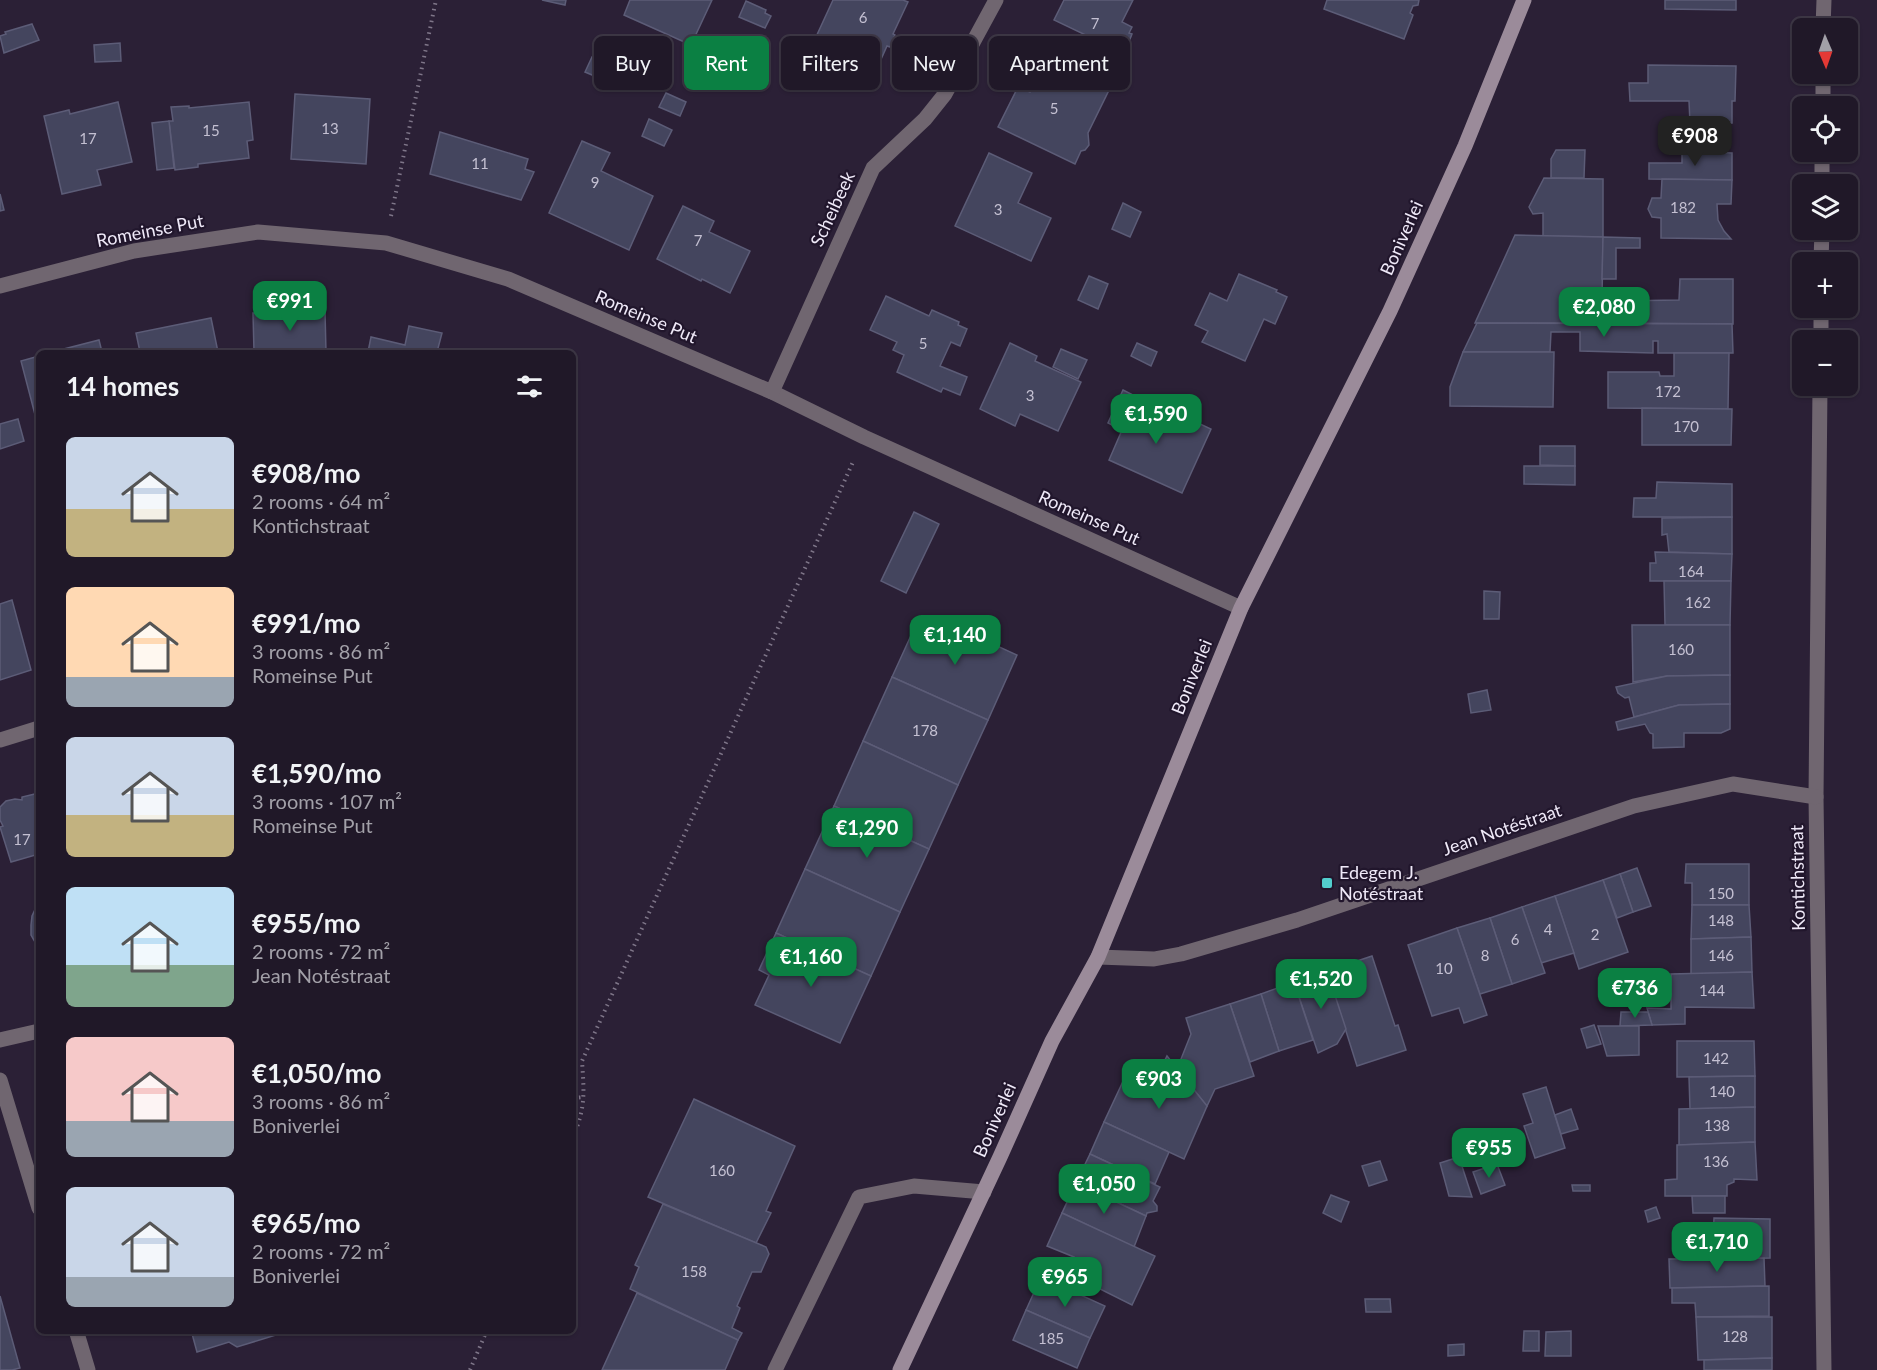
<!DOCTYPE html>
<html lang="en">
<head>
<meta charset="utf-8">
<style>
	body { margin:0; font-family:Lato,sans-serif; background:#282130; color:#f1f3f6; height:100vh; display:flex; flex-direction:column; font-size:22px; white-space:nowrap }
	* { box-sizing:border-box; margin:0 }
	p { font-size:20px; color:#a2a0a8 }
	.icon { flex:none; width:33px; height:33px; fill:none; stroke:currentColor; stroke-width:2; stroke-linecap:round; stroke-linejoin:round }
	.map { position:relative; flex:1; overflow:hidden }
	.panel { position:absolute; left:36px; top:350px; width:540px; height:984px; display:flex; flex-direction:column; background:#201828; border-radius:9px; box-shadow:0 2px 4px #0004,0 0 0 2px #3d3745 }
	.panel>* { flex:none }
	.hud { position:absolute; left:594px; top:36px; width:570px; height:54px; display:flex; gap:12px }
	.needle { width:39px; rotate:178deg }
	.buttons { position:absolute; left:1792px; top:18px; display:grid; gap:12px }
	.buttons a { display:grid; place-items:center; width:66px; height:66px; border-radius:9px; background:#201828; box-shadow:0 2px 4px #0004,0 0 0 2px #3d3745; font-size:30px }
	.price { position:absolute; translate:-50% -51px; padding:0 14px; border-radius:12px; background:#0b8043; color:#fff; font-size:20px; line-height:39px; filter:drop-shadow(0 2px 3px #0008) }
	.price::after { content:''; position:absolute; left:50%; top:36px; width:18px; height:14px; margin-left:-9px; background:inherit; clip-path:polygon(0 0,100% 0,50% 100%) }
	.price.active { background:#222; color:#fff }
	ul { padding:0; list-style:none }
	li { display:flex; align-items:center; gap:18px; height:150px; padding:0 30px }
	li span { display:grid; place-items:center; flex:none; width:168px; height:120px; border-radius:9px; color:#555 }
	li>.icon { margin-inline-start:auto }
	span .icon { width:72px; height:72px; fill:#fffc; stroke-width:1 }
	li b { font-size:26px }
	h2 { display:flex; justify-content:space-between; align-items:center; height:72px; padding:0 30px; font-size:26px }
	.chip { padding:0 21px; border-radius:9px; background:#201828; box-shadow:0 2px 4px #0004,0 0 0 2px #3d3745; font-size:21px; line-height:54px }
	.chip.active { background:#0b8043; color:#fff }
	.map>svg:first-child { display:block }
</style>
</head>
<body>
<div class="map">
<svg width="1877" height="1370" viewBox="0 0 1877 1370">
	<rect width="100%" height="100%" fill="#2b2036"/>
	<g fill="#44455e" stroke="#5c5c77" stroke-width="1.5">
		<polygon points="542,0 566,0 565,5"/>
		<polygon points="630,0 712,0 691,45 624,15"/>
		<polygon points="833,0 903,0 908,2 893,34 895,35 890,47 887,46 878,66 816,37"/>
		<polygon points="1064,0 1133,0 1122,22 1132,27 1129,33 1132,34 1127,47 1122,49 1121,52 1054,20"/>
		<polygon points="1327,0 1419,0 1418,5 1413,6 1410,13 1413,15 1404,39 1324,9"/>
		<polygon points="1665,0 1736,0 1736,10 1665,9"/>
		<polygon points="746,1 766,10 765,13 771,16 765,28 739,17"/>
		<polygon points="32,24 39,40 4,53 0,36 6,34 5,32"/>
		<polygon points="120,43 121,61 95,62 94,45"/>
		<polygon points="1048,51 1113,82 1088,133 1089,145 1085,150 1081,151 1075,164 998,127 1018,87 1030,92"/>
		<polygon points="592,57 610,65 604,80 585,72"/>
		<polygon points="1648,65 1736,66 1735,101 1732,101 1732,123 1690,123 1689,101 1630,101 1629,83 1648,83"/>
		<polygon points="666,93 686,102 680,116 659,107"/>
		<polygon points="295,94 370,99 366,164 291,159"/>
		<polygon points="118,102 132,162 97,170 101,185 62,194 44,116 69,110 70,114"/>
		<polygon points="249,102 253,140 247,141 249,158 198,164 198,167 175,170 169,121 173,121 171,107 189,106 189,108"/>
		<polygon points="649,119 672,130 664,146 642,136"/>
		<polygon points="169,121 174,168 157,170 152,123"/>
		<polygon points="440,132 528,159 525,169 534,172 521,200 430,174"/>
		<polygon points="582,141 610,153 601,171 653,196 629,250 549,213"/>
		<polygon points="1556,150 1585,150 1584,178 1551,178 1551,159"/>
		<polygon points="1682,151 1732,153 1732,180 1649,179 1649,163 1682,163"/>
		<polygon points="989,153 1032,173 1018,203 1051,218 1031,261 955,226"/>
		<polygon points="1544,178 1603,179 1603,237 1543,236 1543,213 1533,214 1529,207"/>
		<polygon points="1662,179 1732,180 1731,204 1717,204 1718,220 1724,231 1731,239 1661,238 1661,218 1652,217 1648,209 1652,198 1661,198"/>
		<polygon points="0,194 4,210 0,211"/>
		<polygon points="1123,203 1141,212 1130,237 1112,229"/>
		<polygon points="683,206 714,221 709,232 750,251 730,293 702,279 701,281 657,259"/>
		<polygon points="1515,235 1603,237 1602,301 1617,301 1617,323 1475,323"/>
		<polygon points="1603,237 1640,238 1640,248 1616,248 1616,279 1602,279"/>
		<polygon points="1239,274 1277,290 1276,292 1287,297 1275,324 1264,319 1245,361 1202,342 1208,331 1195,325 1210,293 1227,301"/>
		<polygon points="1089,276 1108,284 1098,309 1078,300"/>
		<polygon points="1680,279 1733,279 1733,324 1617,323 1617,301 1679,300"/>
		<polygon points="886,296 929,316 932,310 959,322 958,325 967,329 960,346 951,342 940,366 967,377 960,395 943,388 941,392 897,372 904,355 893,350 897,342 870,330"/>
		<polygon points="325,311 326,352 254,352 253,313"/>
		<polygon points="211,318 218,352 140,352 136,333"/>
		<polygon points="1477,323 1732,324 1733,353 1658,353 1658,341 1653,341 1653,353 1580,351 1580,332 1551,332 1550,352 1463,352"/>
		<polygon points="409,326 442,333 437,352 368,352 371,337 405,345"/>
		<polygon points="99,340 102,352 52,352"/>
		<polygon points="1010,343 1037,356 1035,361 1081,382 1058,431 1020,414 1015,426 980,409"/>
		<polygon points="1137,343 1157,352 1151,366 1131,356"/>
		<polygon points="1061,349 1087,360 1078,379 1053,367"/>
		<polygon points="1463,352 1554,352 1553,407 1450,406 1450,387"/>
		<polygon points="1674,353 1729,353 1728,409 1608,408 1608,372 1659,372 1660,376 1674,376"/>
		<polygon points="39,356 39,430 21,361"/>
		<polygon points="1123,390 1141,399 1135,412 1173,429 1179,414 1211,429 1182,493 1109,460 1122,430 1108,423"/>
		<polygon points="1642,408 1732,409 1731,445 1642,445"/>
		<polygon points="18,419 24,441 0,449 0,424"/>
		<polygon points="1540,446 1575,446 1575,466 1540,465"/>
		<polygon points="1524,466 1575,466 1575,485 1524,484"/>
		<polygon points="1657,482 1732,484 1732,517 1633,517 1634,498 1656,498"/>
		<polygon points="914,512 939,524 906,593 881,581"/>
		<polygon points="1732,517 1732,554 1669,552 1667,534 1662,535 1662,518"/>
		<polygon points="1655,552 1732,554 1731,581 1650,581 1650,563 1656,563"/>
		<polygon points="1664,581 1731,581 1730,625 1665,625"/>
		<polygon points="1484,591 1500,592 1499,619 1484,619"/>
		<polygon points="12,600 31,670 0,680 0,604"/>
		<polygon points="934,617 1017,655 988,720 892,677 919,618 931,623"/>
		<polygon points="1632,625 1730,625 1730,675 1667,676 1633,682"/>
		<polygon points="1730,675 1730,704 1679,705 1634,717 1629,697 1625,698 1618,693 1616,687 1667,676"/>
		<polygon points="892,677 988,720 958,785 863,741"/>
		<polygon points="1487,690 1491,710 1471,713 1468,694"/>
		<polygon points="1730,704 1730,729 1721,733 1684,733 1684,747 1653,748 1653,734 1650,733 1645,724 1618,730 1616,722 1679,705"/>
		<polygon points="863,741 958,785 929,849 834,806"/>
		<polygon points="39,793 39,854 11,862 0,827 3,826 0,820 0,807 6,801 15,799 22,800 22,797"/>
		<polygon points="834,806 929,849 900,912 805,869"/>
		<polygon points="1686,864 1749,864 1749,905 1692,905 1692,883 1685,883"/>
		<polygon points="1637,868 1651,906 1633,912 1620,874"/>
		<polygon points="805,869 900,912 871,976 776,933"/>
		<polygon points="1620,874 1633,912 1617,918 1603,880"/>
		<polygon points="1603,880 1628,952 1579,969 1555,896"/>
		<polygon points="1555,896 1574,953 1541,963 1522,907"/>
		<polygon points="39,901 39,949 31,935 31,925 32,916"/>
		<polygon points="1692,905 1749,905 1751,937 1691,939"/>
		<polygon points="1522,907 1545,973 1512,984 1490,918"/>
		<polygon points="1490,918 1512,984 1480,994 1457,928"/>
		<polygon points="1457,928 1487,1015 1464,1023 1459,1008 1432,1016 1408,945"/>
		<polygon points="776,933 871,976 840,1043 755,1005 769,975 759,970"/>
		<polygon points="1751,937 1752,972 1691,974 1691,939"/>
		<polygon points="1372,956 1395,1026 1398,1025 1406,1050 1357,1066 1327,971"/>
		<polygon points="1327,971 1346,1029 1337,1044 1318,1053 1294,982"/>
		<polygon points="1752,972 1754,1008 1685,1007 1685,1024 1652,1025 1647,1008 1671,1009 1671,974"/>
		<polygon points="1294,982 1313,1040 1279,1051 1261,994"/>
		<polygon points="1261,994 1279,1051 1250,1062 1230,1004"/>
		<polygon points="1230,1004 1254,1076 1215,1089 1207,1106 1177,1069 1191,1034 1186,1018"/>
		<polygon points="1621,1012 1648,1012 1652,1025 1620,1026"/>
		<polygon points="1594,1025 1601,1044 1587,1048 1581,1029"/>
		<polygon points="1598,1026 1639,1026 1639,1055 1607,1056"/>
		<polygon points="1677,1041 1754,1041 1755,1076 1677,1077"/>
		<polygon points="1167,1056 1207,1106 1184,1159 1104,1122 1126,1075 1152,1086"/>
		<polygon points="1755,1076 1755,1107 1690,1109 1689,1077"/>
		<polygon points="1546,1087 1565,1148 1535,1158 1524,1126 1533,1123 1523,1094"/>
		<polygon points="694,1099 795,1146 766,1211 771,1213 756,1243 648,1197"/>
		<polygon points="1755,1107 1755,1142 1679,1145 1679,1109"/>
		<polygon points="1571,1109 1578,1129 1561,1134 1555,1115"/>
		<polygon points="1104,1122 1169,1152 1155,1184 1090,1154"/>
		<polygon points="1755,1142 1757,1180 1734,1179 1734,1182 1727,1185 1727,1196 1665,1196 1665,1180 1677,1179 1677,1145"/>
		<polygon points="1090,1154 1160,1187 1153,1201 1157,1206 1157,1211 1147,1213 1146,1216 1076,1183"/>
		<polygon points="1459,1157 1472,1197 1449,1196 1440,1163"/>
		<polygon points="1380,1161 1387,1180 1369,1186 1362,1166"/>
		<polygon points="1497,1164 1505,1185 1481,1194 1473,1172"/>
		<polygon points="1076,1183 1146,1216 1134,1247 1062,1213"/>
		<polygon points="1572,1185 1590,1185 1590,1191 1573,1191"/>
		<polygon points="1331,1195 1349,1202 1341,1222 1323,1213"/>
		<polygon points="1692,1196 1725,1196 1725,1213 1693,1213"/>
		<polygon points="663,1204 766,1247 769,1254 761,1272 752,1272 737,1306 740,1308 732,1328 742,1333 738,1340 630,1289 639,1267 635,1265"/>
		<polygon points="1656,1207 1660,1218 1648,1222 1645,1211"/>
		<polygon points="1062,1213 1155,1256 1132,1305 1066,1272 1074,1257 1047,1246"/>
		<polygon points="1714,1218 1770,1219 1770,1258 1699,1259 1698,1238 1713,1238"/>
		<polygon points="1764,1258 1765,1286 1670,1288 1669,1259"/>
		<polygon points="1041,1277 1105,1306 1090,1338 1026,1310"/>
		<polygon points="1769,1286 1769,1316 1696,1317 1695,1303 1672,1303 1672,1288"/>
		<polygon points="637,1293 738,1340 725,1370 602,1370"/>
		<polygon points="0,1296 20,1368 12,1370 0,1370"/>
		<polygon points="1365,1299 1390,1299 1391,1312 1366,1312"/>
		<polygon points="1026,1310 1090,1338 1077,1368 1013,1340"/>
		<polygon points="1696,1317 1772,1317 1772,1358 1698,1360"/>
		<polygon points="191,1330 292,1330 237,1347 229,1342 197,1352"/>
		<polygon points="1524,1331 1539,1331 1539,1351 1523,1351"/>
		<polygon points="1571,1331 1571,1356 1545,1356 1546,1332"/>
		<polygon points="1464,1344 1464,1355 1448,1356 1448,1345"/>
		<polygon points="1772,1358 1772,1370 1704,1370 1704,1360"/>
	</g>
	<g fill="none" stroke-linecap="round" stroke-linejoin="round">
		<g stroke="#7f7689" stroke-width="4" stroke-dasharray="1.5 4.5" stroke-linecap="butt">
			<polyline points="391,216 436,0"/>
			<polyline points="573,1098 585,1097"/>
			<path d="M573,1137C586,1107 584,1092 582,1061L853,462"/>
			<polyline points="470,1370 487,1330"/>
		</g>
		<polyline stroke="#706670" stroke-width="15" points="775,1370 859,1197 914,1186 984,1192"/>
		<g stroke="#706670" stroke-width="15">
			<polyline points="1823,28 1824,0"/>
			<polyline points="1823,106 1823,74"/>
			<polyline points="1822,184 1822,152"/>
			<polyline points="1821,262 1822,230"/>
			<polyline points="0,286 134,251 258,232 386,243 508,279 772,392 864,437 1241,608"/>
			<polyline points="1821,340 1821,308"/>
			<polyline points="1820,386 1816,797 1824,1370"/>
			<polyline points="772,392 873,168 925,119 945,94 996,0"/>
			<polyline points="0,740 39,728"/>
			<polyline points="1098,957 1154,959 1181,954 1297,920 1634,806 1733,784 1816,797"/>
			<polyline points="0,1040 39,1031"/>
			<polyline points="0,1080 39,1208"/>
			<polyline points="76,1330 88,1370"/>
		</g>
		<polyline stroke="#9b8b9a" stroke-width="15" points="900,1370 1000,1157 1052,1041 1098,957 1241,608 1390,311 1465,146 1524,0"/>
	</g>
	<rect fill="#52cdcd" stroke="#21162c" stroke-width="2" x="1321" y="877" width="12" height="12" rx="3"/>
	<g text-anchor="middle" stroke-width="4.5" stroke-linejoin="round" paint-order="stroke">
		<g font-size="15" fill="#c4c0d2">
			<text x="863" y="23">6</text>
			<text x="1095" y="29">7</text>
			<text x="1054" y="114">5</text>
			<text x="330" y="134">13</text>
			<text x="211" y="136">15</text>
			<text x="88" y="144">17</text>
			<text x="480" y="169">11</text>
			<text x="595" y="188">9</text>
			<text x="1683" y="213">182</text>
			<text x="998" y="215">3</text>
			<text x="698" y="246">7</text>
			<text x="923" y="349">5</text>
			<text x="1668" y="397">172</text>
			<text x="1030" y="401">3</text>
			<text x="1686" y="432">170</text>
			<text x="1691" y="577">164</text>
			<text x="1698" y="608">162</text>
			<text x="1681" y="655">160</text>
			<text x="925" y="736">178</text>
			<text x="22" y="845">17</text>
			<text x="1721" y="899">150</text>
			<text x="1721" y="926">148</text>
			<text x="1548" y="935">4</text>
			<text x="1595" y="940">2</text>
			<text x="1515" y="945">6</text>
			<text x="1485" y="961">8</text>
			<text x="1721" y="961">146</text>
			<text x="1444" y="974">10</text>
			<text x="1712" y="996">144</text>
			<text x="1716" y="1064">142</text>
			<text x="1722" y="1097">140</text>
			<text x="1717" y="1131">138</text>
			<text x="1716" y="1167">136</text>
			<text x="722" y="1176">160</text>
			<text x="694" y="1277">158</text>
			<text x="1735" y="1342">128</text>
			<text x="1051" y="1344">185</text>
		</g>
		<g font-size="18" fill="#efe9f8" stroke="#21162c">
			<text transform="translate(833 209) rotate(-65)" y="6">Scheibeek</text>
			<text transform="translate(150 231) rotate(-11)" y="6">Romeinse Put</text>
			<text transform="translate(1402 238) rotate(-66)" y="6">Boniverlei</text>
			<text transform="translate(646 317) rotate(23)" y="6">Romeinse Put</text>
			<text transform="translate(1089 518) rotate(24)" y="6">Romeinse Put</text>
			<text transform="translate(1192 677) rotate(-68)" y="6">Boniverlei</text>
			<text transform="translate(1502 830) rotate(-19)" y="6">Jean Notéstraat</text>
			<text transform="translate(1798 878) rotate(-91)" y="6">Kontichstraat</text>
			<text transform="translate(995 1120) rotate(-66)" y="6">Boniverlei</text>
		</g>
		<g font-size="18" fill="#efe9f8" stroke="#21162c" text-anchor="start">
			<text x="1339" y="879">Edegem J.<tspan x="1339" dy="21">Notéstraat</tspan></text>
		</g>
	</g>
</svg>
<div class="buttons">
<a><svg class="needle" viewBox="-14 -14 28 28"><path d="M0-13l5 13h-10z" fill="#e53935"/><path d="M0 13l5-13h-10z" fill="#a2a0a8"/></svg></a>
<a><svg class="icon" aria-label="locate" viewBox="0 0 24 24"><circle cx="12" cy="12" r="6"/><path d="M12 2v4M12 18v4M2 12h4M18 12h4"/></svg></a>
<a><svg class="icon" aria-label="layers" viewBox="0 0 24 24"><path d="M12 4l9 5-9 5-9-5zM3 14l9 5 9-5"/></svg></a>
<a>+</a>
<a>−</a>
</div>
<b class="price active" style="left:1695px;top:167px">€908</b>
<b class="price" style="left:290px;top:332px">€991</b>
<b class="price" style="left:1604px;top:338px">€2,080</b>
<b class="price" style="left:1156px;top:445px">€1,590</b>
<b class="price" style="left:955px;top:666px">€1,140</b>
<b class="price" style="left:867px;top:859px">€1,290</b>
<b class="price" style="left:811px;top:988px">€1,160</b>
<b class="price" style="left:1321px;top:1010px">€1,520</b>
<b class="price" style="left:1635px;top:1019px">€736</b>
<b class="price" style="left:1159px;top:1110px">€903</b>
<b class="price" style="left:1489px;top:1179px">€955</b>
<b class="price" style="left:1104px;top:1215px">€1,050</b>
<b class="price" style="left:1717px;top:1273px">€1,710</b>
<b class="price" style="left:1065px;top:1308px">€965</b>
<div class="hud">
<a class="chip">Buy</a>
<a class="chip active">Rent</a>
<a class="chip">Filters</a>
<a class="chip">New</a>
<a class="chip">Apartment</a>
</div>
<section class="panel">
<h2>14 homes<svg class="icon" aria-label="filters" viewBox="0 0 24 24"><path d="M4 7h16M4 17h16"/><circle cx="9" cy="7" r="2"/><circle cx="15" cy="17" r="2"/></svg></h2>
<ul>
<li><span style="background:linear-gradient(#c9d6e8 60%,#c2b280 0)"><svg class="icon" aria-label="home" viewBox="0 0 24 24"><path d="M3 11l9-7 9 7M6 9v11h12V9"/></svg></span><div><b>€908/mo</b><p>2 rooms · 64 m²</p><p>Kontichstraat</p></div></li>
<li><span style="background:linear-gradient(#ffd9b3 75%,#9aa5b1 0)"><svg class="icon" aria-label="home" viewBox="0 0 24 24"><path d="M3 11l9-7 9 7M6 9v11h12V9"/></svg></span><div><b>€991/mo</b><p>3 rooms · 86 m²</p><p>Romeinse Put</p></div></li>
<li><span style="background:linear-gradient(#c9d6e8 65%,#c2b280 0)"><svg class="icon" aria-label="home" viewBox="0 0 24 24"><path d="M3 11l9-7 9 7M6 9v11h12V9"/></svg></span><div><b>€1,590/mo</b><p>3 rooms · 107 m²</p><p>Romeinse Put</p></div></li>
<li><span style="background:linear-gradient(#bfe0f5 65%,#7fa58c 0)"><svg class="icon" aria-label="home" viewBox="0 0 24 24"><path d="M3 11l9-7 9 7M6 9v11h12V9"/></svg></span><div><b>€955/mo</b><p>2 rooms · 72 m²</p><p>Jean Notéstraat</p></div></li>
<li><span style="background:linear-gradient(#f6c9c9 70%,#9aa5b1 0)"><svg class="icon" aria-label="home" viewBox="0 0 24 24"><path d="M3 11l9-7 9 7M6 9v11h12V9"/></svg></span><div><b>€1,050/mo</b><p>3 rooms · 86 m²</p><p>Boniverlei</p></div></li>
<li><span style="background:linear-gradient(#c9d6e8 75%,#9aa5b1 0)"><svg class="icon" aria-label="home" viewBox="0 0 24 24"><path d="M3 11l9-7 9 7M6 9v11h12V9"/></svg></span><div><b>€965/mo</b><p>2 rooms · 72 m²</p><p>Boniverlei</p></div></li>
</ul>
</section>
</div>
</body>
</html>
